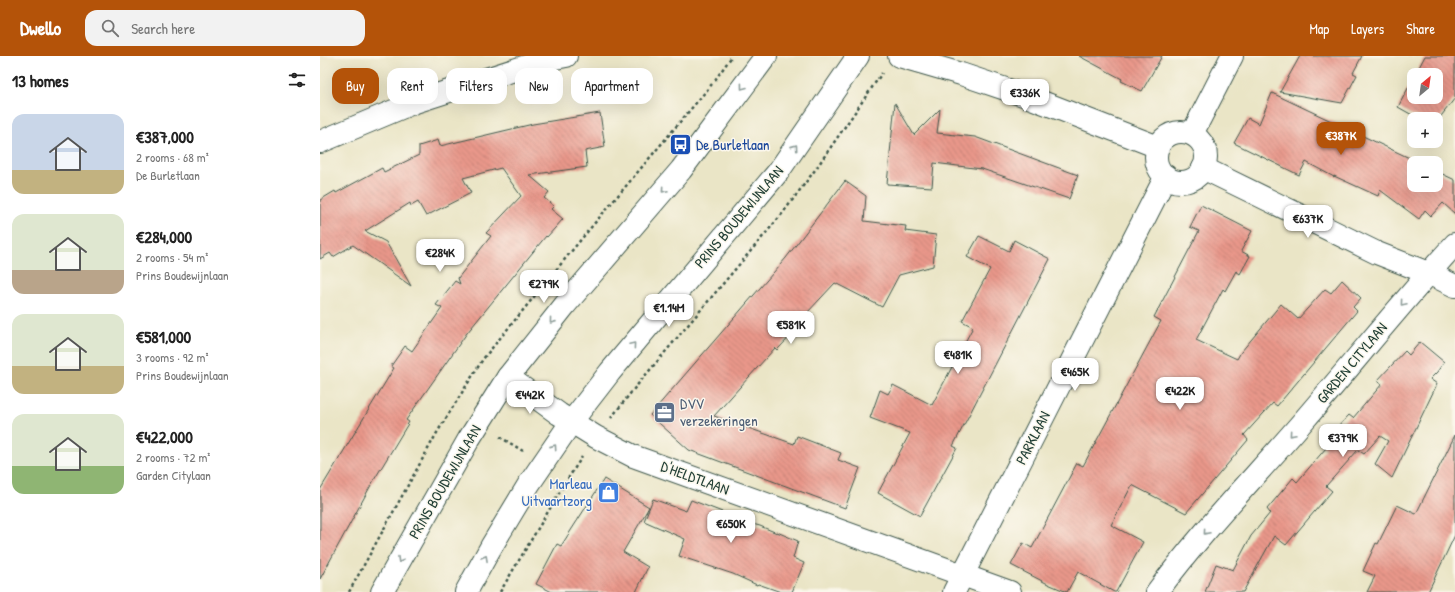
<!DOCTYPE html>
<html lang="en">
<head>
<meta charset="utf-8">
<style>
	body { margin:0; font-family:"Patrick Hand",sans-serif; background:#f2f2f2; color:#222; height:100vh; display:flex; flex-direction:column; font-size:15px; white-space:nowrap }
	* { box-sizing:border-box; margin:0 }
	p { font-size:13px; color:#767676 }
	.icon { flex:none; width:22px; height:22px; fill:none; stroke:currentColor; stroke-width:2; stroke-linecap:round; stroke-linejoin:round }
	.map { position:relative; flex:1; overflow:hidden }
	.side { display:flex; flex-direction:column; background:#fff; width:320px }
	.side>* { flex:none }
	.hud { position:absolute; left:12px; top:12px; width:380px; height:36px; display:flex; gap:8px }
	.needle { width:26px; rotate:29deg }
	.tools { position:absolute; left:1087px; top:12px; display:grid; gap:8px }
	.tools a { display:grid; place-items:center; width:36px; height:36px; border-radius:8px; background:#fff; box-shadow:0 4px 16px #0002; font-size:20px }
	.price { position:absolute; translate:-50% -34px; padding:0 9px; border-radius:8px; background:#fff; color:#222; font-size:13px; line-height:26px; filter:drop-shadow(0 1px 2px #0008) }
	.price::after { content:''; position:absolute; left:50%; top:24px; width:12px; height:9px; margin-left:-6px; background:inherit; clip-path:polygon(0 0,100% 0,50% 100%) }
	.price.selected { background:#b45309; color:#fff }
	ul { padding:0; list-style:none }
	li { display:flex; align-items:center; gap:12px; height:100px; padding:0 12px }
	li span { display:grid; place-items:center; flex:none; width:112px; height:80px; border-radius:12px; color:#555 }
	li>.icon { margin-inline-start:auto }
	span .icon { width:48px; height:48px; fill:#fffc; stroke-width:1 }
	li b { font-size:17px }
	h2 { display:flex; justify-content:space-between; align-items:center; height:48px; padding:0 12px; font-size:17px }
	.tag { padding:0 14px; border-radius:12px; background:#fff; box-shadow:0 4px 16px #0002; font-size:14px; line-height:36px }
	.tag.selected { background:#b45309; color:#fff }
	header { display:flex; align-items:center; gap:24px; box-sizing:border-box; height:56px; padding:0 20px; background:#b45309; color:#fff }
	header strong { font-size:19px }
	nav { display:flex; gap:22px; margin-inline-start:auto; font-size:14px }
	.search { width:280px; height:36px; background:#f2f2f2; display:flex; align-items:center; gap:10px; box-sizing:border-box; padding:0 14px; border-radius:12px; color:#767676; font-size:15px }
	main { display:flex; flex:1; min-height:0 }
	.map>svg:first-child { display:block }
</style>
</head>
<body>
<header>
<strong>Dwello</strong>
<div class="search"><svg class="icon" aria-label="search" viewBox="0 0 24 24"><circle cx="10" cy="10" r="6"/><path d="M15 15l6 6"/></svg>Search here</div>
<nav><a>Map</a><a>Layers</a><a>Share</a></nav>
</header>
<main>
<section class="side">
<h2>13 homes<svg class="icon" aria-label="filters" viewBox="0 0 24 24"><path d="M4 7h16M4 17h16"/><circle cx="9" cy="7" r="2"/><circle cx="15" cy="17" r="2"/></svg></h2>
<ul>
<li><span style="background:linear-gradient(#c9d6e8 70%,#c2b280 0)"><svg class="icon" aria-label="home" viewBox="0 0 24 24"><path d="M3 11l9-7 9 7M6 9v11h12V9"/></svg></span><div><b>€387,000</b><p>2 rooms · 68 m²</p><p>De Burletlaan</p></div></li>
<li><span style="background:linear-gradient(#dfe7d0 70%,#b9a48a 0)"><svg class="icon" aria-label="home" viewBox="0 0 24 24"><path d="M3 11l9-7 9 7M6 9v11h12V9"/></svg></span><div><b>€284,000</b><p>2 rooms · 54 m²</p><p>Prins Boudewijnlaan</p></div></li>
<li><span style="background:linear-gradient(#dfe7d0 65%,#c2b280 0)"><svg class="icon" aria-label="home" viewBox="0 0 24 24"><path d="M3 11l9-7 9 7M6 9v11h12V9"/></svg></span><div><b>€581,000</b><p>3 rooms · 92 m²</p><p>Prins Boudewijnlaan</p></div></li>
<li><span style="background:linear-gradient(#dfe7d0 65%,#8fb573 0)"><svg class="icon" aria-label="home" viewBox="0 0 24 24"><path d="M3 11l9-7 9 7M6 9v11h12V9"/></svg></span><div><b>€422,000</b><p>2 rooms · 72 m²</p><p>Garden Citylaan</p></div></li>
</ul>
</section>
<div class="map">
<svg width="1135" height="536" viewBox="0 0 1135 536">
	<defs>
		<pattern id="building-back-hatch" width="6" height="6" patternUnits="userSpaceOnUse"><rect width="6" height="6" fill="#e9978a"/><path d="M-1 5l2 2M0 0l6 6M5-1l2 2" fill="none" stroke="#bc7c72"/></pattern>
	</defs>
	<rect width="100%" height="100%" fill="#fbf7ec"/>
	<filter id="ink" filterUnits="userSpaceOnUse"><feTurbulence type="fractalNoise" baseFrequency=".025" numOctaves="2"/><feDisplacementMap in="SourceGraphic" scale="8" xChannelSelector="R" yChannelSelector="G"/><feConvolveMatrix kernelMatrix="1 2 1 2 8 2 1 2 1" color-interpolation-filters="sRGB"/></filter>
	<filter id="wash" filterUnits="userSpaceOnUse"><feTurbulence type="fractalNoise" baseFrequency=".012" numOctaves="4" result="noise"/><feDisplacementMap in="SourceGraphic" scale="16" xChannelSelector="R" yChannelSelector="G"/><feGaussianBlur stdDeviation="0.9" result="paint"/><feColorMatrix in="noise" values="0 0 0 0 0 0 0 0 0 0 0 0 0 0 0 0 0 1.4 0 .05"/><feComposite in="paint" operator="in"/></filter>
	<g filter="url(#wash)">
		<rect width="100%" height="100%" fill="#eae5c6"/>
		<g id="blocks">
			<g fill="url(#building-back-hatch)">
				<polygon points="759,0 842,0 822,35 801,25 802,23"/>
				<polygon points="980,0 1042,0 1033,17 1037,19 1022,47 960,36"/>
				<polygon points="1105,0 1135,0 1135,42 1118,64 1094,60 1078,51 1094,21 1094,41 1116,41 1116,19 1095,19"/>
				<polygon points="952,37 1100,107 1094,107 1094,129 1116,129 1116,115 1135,124 1135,158 1123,147 1111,160 1105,154 1099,163 1060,134 1058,140 1014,120 1014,121 986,106 979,119 914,87 928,62 939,68"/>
				<polygon points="575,47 594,79 620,53 617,77 655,81 758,119 749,143 662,113 614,107 612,131 567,128"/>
				<polygon points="280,57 285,91 265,95 267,111 209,119 229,136 224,142 234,150 231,153 243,163 227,181 226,180 147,277 86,364 89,366 51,429 0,523 0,434 74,312 71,310 85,290 92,295 122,252 116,249 135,225 140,228 138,222 171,180 166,177 201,140 181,112 143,122 151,137 106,160 98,146 91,150 90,147 45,175 66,186 91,230 33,189 13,201 10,197 0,203 0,144 15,135 16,137 62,112 64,116 99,99 99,90 118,84 120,90 213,68"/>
				<polygon points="525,125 546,140 544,165 586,170 585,175 616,179 613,210 579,219 562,251 515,227 486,258 489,261 457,294 455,292 394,360 474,388 477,380 521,397 518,404 540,412 525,452 369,394 330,359 466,202"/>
				<polygon points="881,149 932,175 921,195 930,200 920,218 916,215 905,235 903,233 876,284 917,303 921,296 961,248 978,263 1005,233 1011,237 1022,224 1041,242 1033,251 1037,255 957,350 953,347 924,379 928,384 866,457 812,429 791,469 823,486 796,536 794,536 758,516 747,536 728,528 691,509 703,487 712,492 757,407 763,410 841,265 834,261 879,175 870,171"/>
				<polygon points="659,180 689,195 694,184 730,203 633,390 637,392 600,460 558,437 590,377 550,362 560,334 568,338 573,329 612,349 653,271 642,265 670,213 647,201"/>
				<polygon points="1100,286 1124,306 1117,316 1110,323 1117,328 1072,422 1055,408 1068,385 1060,380 1044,398 1038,394 1006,430 1012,435 966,489 954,480 923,536 885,536 896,508 913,514 931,480 950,457 947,453 973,422 977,426 1006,392 1002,389 1015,374 1029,359 1033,362 1062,328 1057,325 1085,295 1089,299"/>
				<polygon points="1135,379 1135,479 1108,536 1047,536 1055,520 1043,515 1056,487 1058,488 1077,449 1096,458"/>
				<polygon points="284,423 329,451 303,496 328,511 316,536 232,536 216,528 237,488 241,490"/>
				<polygon points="333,443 366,455 371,444 410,459 410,462 440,470 457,477 457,476 478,485 473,502 484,507 472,536 461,536 438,528 437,529 413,518 359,500 365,483 324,465"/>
			</g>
		</g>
	</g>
	<g filter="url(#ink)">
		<use href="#blocks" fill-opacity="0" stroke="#3d564a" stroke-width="1"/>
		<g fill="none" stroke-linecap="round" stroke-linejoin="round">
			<defs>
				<g id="minor">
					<polyline points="579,0 641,18 709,41 838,91"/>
					<circle cx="861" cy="101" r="25"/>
					<polyline points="872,78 912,0"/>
					<polyline points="0,86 95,46 225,4 246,0"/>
					<polyline points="883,112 1057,197 1108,217 1135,230"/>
					<polyline points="188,321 239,358 276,381 313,400 690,536"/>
					<polyline points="634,536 846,120"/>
					<path d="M837,536C882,475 936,420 985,363C1035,305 1083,245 1135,188"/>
				</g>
				<g id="major">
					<polyline points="62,536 149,383 188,321 245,249 361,114 446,0"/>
					<polyline points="146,536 171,491 209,428 252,365 290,316 458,116 538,0"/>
				</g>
			</defs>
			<use href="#minor" stroke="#3d564a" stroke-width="24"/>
			<use href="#major" stroke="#3d564a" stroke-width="24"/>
			<g stroke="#3d564a" stroke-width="2.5" stroke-dasharray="3 3" stroke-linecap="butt">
				<polyline points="395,24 412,0"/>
				<polyline points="291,362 313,334 462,158 495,114 562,17"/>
				<polyline points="180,381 203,395"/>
				<polyline points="29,536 118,375 163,303 268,175 392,28"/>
				<polyline points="180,536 247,424 262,401"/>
			</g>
			<use href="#minor" stroke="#fff" stroke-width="22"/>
			<use href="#major" stroke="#fff" stroke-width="22"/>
		</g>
		<defs><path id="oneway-chevron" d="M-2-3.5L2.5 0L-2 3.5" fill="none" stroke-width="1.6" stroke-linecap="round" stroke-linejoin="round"/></defs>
		<g stroke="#8f9e9a">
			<use href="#oneway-chevron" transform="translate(423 31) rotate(127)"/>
			<use href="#oneway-chevron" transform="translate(475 91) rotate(-55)"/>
			<use href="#oneway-chevron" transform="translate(344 134) rotate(131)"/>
			<use href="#oneway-chevron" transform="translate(1083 247) rotate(130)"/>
			<use href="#oneway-chevron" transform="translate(232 265) rotate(129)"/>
			<use href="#oneway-chevron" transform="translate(313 289) rotate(-50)"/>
			<use href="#oneway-chevron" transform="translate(972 378) rotate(131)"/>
			<use href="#oneway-chevron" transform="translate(234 391) rotate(-55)"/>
			<use href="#oneway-chevron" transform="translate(886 476) rotate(131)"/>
			<use href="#oneway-chevron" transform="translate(165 502) rotate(-61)"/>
			<use href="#oneway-chevron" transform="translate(80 504) rotate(120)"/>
		</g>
	</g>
	<defs>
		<symbol id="bus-square" viewBox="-11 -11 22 22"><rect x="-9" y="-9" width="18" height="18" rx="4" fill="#1a4fb4" stroke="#fbf7ec"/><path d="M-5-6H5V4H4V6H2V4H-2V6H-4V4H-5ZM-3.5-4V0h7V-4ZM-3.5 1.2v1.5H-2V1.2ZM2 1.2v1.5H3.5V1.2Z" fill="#fff"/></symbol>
		<symbol id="office-square" viewBox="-11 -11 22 22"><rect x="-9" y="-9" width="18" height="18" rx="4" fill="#5c6f8a" stroke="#fbf7ec"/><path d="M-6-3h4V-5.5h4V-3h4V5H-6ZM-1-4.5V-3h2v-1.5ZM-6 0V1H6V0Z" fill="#fff"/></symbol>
		<symbol id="shop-square" viewBox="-11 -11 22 22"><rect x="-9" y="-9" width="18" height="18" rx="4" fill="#3f7fe0" stroke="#fbf7ec"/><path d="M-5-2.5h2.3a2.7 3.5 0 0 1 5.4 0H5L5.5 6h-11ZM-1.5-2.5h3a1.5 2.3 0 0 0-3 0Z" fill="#fff"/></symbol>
	</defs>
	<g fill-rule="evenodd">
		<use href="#bus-square" x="348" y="76" width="25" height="25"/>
		<use href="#office-square" x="332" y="344" width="25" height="25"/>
		<use href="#shop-square" x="276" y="424" width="25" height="25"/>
	</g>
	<g text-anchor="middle" stroke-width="3" stroke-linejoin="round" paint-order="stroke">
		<g font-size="15" fill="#164399" stroke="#fbf7ec" text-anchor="start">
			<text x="376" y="94">De Burletlaan</text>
		</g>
		<g font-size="15" fill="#1f3d34" stroke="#fbf7ec">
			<text transform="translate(419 161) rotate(-50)" y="5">PRINS BOUDEWIJNLAAN</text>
			<text transform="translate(1032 307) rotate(-50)" y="5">GARDEN CITYLAAN</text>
			<text transform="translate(713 382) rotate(-63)" y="5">PARKLAAN</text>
			<text transform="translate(375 422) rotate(20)" y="5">D'HELDTLAAN</text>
			<text transform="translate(125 426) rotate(-60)" y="5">PRINS BOUDEWIJNLAAN</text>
		</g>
		<g font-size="15" fill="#4e5e75" stroke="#fbf7ec" text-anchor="start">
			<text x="360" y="353">DVV<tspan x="360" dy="17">verzekeringen</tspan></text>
		</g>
		<g font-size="15" fill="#366cbe" stroke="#fbf7ec" text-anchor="end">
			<text x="272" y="433">Marleau<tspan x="272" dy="17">Uitvaartzorg</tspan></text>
		</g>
	</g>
</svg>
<div class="tools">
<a><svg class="needle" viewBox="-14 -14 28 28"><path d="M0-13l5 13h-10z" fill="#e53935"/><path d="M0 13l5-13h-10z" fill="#767676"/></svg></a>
<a>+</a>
<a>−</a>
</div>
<b class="price" style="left:705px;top:57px">€336K</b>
<b class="price selected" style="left:1021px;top:100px">€387K</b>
<b class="price" style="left:988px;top:183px">€637K</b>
<b class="price" style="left:120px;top:217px">€284K</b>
<b class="price" style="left:224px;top:248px">€279K</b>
<b class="price" style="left:349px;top:272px">€1.14M</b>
<b class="price" style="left:471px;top:289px">€581K</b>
<b class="price" style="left:638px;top:319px">€481K</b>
<b class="price" style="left:755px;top:336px">€465K</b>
<b class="price" style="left:860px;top:355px">€422K</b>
<b class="price" style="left:210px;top:359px">€442K</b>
<b class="price" style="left:1023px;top:402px">€379K</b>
<b class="price" style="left:411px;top:488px">€650K</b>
<div class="hud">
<a class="tag selected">Buy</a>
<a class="tag">Rent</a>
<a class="tag">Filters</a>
<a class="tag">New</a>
<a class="tag">Apartment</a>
</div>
</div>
</main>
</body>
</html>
